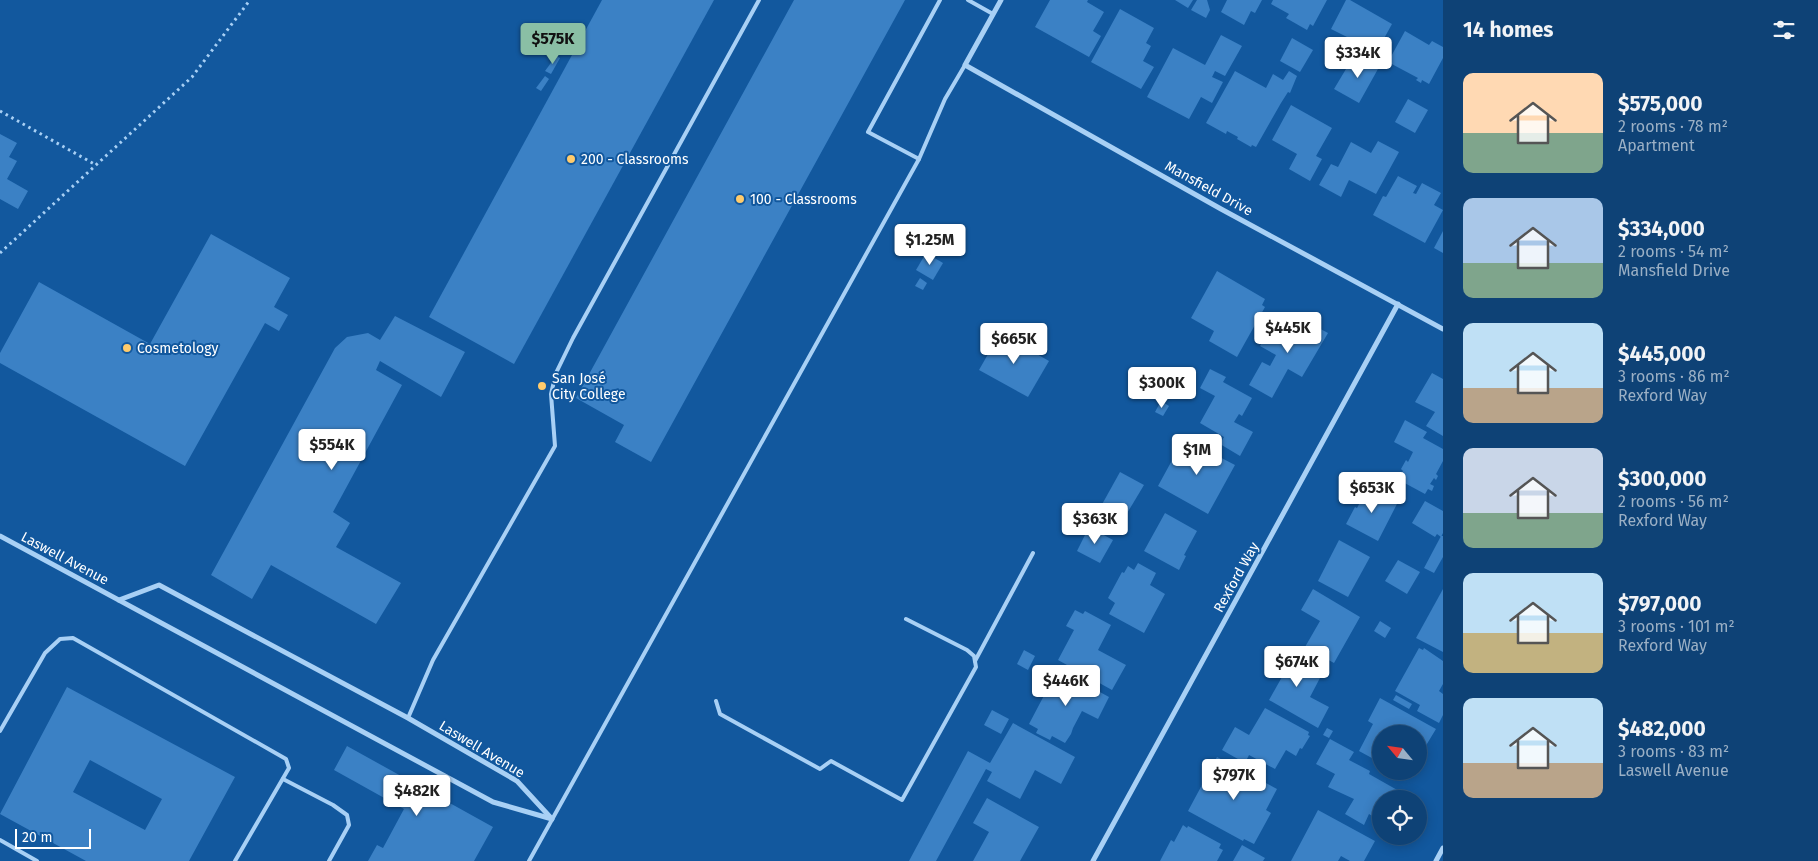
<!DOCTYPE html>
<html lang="en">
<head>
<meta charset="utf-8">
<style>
	body { margin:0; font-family:"Fira Sans",sans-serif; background:#17497b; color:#f1f3f6; height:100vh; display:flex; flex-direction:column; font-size:19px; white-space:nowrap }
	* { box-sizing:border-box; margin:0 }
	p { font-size:16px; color:#9bb0c5 }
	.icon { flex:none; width:28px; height:28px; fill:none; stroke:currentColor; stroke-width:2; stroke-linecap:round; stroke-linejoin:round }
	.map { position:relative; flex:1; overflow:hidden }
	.drawer { display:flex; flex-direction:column; background:#0e4276; width:375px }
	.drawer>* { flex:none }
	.needle { width:32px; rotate:299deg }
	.controls { position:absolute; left:1372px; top:725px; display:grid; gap:10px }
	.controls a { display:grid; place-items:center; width:55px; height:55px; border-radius:50%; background:#0e4276; box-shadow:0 2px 12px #0003,0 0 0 1px #2e5b88; font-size:25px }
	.scale { position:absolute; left:15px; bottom:12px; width:76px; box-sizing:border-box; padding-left:5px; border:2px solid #fff; border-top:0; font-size:14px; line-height:18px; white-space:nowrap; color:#fff; -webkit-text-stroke:4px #12589e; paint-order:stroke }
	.price { position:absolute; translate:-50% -42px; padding:0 11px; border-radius:5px; background:#fff; color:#222; font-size:16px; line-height:32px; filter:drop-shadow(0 1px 2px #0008) }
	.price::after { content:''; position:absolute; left:50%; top:30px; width:15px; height:11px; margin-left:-8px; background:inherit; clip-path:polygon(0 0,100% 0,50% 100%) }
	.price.current { background:#8abfa5; color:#111 }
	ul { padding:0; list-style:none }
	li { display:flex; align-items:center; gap:15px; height:125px; padding:0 20px }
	li span { display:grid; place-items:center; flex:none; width:140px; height:100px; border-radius:10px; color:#555 }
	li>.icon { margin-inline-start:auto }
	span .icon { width:60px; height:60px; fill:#fffc; stroke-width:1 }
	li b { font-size:21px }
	h2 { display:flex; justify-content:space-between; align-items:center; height:60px; padding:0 20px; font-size:21px }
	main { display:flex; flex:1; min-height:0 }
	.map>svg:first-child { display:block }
</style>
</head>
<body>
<main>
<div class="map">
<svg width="1443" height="861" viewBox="0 0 1443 861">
	<rect width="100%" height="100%" fill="#12589e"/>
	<g fill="#3b81c5" fill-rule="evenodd">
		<polygon points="602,0 714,0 514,364 429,317"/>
		<polygon points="794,0 905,0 651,462 615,442 624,425 576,398"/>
		<polygon points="1050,0 1088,0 1087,2 1104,12 1093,31 1101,36 1089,57 1035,27"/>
		<polygon points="1175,0 1193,0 1188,8"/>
		<polygon points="1197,0 1207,0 1210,10 1206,18 1191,10"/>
		<polygon points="1227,0 1262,0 1255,13 1251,11 1244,25 1221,12"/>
		<polygon points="1273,0 1327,0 1313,26 1310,24 1307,30 1286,18 1289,14 1271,4"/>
		<polygon points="1346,0 1350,0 1392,24 1376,53 1370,49 1363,62 1346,53 1353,40 1331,29"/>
		<polygon points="1120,9 1154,28 1146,43 1151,46 1143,61 1154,67 1141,89 1091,62"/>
		<polygon points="1405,31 1429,45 1432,41 1443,47 1443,58 1429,84 1422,80 1421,83 1416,80 1418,78 1388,62"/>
		<polygon points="1221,35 1242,46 1225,76 1215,71 1212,77 1223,82 1212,103 1201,97 1189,119 1147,97 1173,48 1205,65"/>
		<polygon points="1292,38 1313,50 1300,72 1280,61"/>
		<polygon points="1373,54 1383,60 1359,103 1334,89 1349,64 1362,72"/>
		<polygon points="556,56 560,58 551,74 545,71"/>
		<polygon points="1235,71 1266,88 1273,74 1283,80 1289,71 1297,76 1290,93 1288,92 1281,103 1256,147 1252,145 1251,147 1237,139 1238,137 1227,131 1226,134 1206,123"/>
		<polygon points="545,76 549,79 541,91 536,88"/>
		<polygon points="1408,99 1428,110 1415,133 1395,122"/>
		<polygon points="1291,105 1332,128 1316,156 1322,159 1310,181 1289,169 1297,154 1272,140"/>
		<polygon points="0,134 17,143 9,157 17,161 7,179 28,191 18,209 0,199"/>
		<polygon points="1378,141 1399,152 1376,194 1349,180 1341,197 1319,185 1331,164 1338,167 1351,142 1371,153"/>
		<polygon points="1398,176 1417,186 1413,193 1416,194 1422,183 1441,193 1434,205 1443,210 1425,243 1373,215 1383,196 1386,197"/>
		<polygon points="1443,231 1443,253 1434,248"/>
		<polygon points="211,234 290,278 274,307 288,315 279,331 265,323 185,466 0,363 0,353 39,282 150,344"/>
		<polygon points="926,253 943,263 933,280 916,270"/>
		<polygon points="1217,271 1265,299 1262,305 1265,307 1237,357 1209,341 1214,331 1191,318"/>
		<polygon points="920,278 927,283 923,290 915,286"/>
		<polygon points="395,316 465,352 441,397 380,361 376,370 402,385 333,512 350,523 336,547 401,583 376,624 271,565 252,599 211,575 335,348 347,337 368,333 380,340"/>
		<polygon points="1298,317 1328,333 1302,377 1288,369 1272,398 1249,385 1262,362 1270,366 1276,355 1260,346 1274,322 1290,331"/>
		<polygon points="1000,333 1049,361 1028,397 979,370"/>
		<polygon points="1210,369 1226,377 1223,382 1252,398 1242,416 1239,414 1234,422 1253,432 1240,456 1220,444 1224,437 1200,423 1215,396 1200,388"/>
		<polygon points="1432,373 1443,379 1443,436 1426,426 1435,412 1415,402"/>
		<polygon points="1161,401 1169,406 1163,416 1155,412"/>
		<polygon points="1405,420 1427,432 1423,438 1443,449 1443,461 1436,474 1438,476 1436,480 1434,478 1430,484 1434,486 1432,491 1428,489 1425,494 1399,480 1403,471 1401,469 1406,460 1408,462 1413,452 1394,442"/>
		<polygon points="1188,435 1210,447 1208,451 1235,465 1208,514 1158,486 1176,453 1189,460 1195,450 1183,443"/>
		<polygon points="1120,472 1144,485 1123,520 1100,508"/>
		<polygon points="1368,487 1398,502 1378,541 1346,524 1355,507 1357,508"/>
		<polygon points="1425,501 1443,511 1443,533 1441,537 1437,534 1435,537 1412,523"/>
		<polygon points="1165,513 1197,531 1184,555 1186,556 1179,570 1144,551"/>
		<polygon points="1089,527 1113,540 1100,563 1077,551"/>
		<polygon points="1441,536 1443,536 1443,557 1434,573 1424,568"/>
		<polygon points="1339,540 1370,557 1348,597 1318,581"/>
		<polygon points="1398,560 1420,572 1407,594 1385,581"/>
		<polygon points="1138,563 1156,573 1150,585 1165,594 1144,633 1109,614 1115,603 1108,598 1122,572 1124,573 1128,566 1134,570"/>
		<polygon points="1313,589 1360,617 1334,663 1305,647 1320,621 1301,610"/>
		<polygon points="1443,589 1443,652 1416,638"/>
		<polygon points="1075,610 1083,614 1085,611 1111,625 1098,650 1126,665 1112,690 1058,660 1074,630 1066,626"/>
		<polygon points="1380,621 1391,628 1385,638 1374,631"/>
		<polygon points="1280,646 1299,657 1296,662 1321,676 1310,697 1329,707 1318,728 1269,700 1282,677 1268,668"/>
		<polygon points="1419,648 1423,650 1424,648 1443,661 1443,684 1439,691 1443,694 1443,715 1439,723 1417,711 1420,705 1395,691"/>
		<polygon points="1024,650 1035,656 1028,670 1017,664"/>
		<polygon points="1058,669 1109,697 1098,719 1082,711 1073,728 1071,734 1065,743 1052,736 1050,740 1036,733 1038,729 1029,724"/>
		<path d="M67,687L235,777L189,861H86L0,814ZM90,760L162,799L145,830L73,792Z"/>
		<polygon points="1396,695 1412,704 1409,709 1393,700"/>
		<polygon points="1380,698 1436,729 1419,757 1419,734 1381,734 1381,763 1359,751 1373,724 1368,721"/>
		<polygon points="1265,708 1309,732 1308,735 1310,736 1302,749 1300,748 1296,756 1286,750 1275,769 1249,755 1245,763 1222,750 1235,727 1249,735"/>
		<polygon points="992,710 1009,719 1001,734 984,725"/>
		<polygon points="1013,723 1075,757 1061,784 1035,770 1020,799 987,781 992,772 986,769 936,861 909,861 968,751 990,763"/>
		<polygon points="1327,728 1333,731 1329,738 1323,735"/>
		<polygon points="1330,739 1354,752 1349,760 1370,771 1369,774 1399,791 1395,799 1381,799 1381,821 1369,814 1364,825 1345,814 1354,799 1328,787 1335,774 1316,764"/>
		<polygon points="347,746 493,827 474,861 368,861 377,845 383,848 404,809 334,770"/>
		<polygon points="1217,757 1277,789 1266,810 1271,813 1254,844 1244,839 1243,841 1188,811"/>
		<polygon points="987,798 1039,827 1020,861 973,861 989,832 973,823"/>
		<polygon points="1318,810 1375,841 1364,861 1350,861 1341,856 1338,861 1291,861"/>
		<polygon points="1183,825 1187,828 1188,826 1221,844 1219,848 1223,850 1217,861 1160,861 1171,840 1174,842"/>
		<polygon points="1242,845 1265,858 1263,861 1233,861"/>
	</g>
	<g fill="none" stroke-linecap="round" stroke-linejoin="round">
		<g stroke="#a8d0f5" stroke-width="3" stroke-dasharray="2.5 4" stroke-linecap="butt">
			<polyline points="0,111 96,165"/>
			<polyline points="0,253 192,77 250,0"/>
		</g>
		<g stroke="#a8d0f5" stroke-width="4">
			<polyline points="968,0 993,14"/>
			<polyline points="919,159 868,132 940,0"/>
			<polyline points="975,661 1033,553"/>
			<polyline points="716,701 720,714 820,769 831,761 902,800 976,667 974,656 967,650 906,619"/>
			<polyline points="408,718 433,660 555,446 551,394 556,373 573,338 759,0"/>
			<polyline points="0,731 45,653 60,639 73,638 286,759 289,768 235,861"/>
			<polyline points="283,779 333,805 347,815 349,825 329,861"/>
			<polyline points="0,840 37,861"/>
			<polyline points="529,861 919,159 945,99 965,65"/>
		</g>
		<g stroke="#a8d0f5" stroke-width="5">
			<polyline points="1001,0 965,65 1221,209 1443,329"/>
			<polyline points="0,536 493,802 552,819"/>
			<polyline points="119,600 159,585 408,718 517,781 551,818"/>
			<polyline points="1093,861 1398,304"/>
			<polyline points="1436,861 1443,848"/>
		</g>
	</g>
	<g fill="#ffcb6c" stroke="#12589e" stroke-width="2">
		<circle cx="571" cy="159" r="5"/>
		<circle cx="740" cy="199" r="5"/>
		<circle cx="127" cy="348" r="5"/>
		<circle cx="542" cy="386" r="5"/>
	</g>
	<g text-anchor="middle" stroke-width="4" stroke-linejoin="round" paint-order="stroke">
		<g font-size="14" fill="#fff" stroke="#12589e" text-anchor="start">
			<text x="581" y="164">200 - Classrooms</text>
			<text x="750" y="204">100 - Classrooms</text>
			<text x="137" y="353">Cosmetology</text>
			<text x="552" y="383">San José<tspan x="552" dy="16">City College</tspan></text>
		</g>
		<g font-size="14" fill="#fff" stroke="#12589e">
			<text transform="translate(1209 188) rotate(29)" y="5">Mansfield Drive</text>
			<text transform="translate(65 558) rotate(28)" y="5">Laswell Avenue</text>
			<text transform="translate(1236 577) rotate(-61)" y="5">Rexford Way</text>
			<text transform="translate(482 749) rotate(31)" y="5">Laswell Avenue</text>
		</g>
	</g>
</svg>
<div class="controls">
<a><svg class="needle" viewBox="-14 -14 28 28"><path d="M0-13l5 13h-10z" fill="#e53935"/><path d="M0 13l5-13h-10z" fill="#9bb0c5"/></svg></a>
<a><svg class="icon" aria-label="locate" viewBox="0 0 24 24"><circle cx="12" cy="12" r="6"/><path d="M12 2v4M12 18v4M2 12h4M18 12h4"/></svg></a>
</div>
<div class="scale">20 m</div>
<b class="price current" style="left:553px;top:65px">$575K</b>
<b class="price" style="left:1358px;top:79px">$334K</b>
<b class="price" style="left:930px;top:266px">$1.25M</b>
<b class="price" style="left:1288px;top:354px">$445K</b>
<b class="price" style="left:1014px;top:365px">$665K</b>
<b class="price" style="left:1162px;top:409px">$300K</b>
<b class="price" style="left:332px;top:471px">$554K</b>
<b class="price" style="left:1197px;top:476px">$1M</b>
<b class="price" style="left:1372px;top:514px">$653K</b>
<b class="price" style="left:1095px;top:545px">$363K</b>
<b class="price" style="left:1297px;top:688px">$674K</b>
<b class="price" style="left:1066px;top:707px">$446K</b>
<b class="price" style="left:1234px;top:801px">$797K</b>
<b class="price" style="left:417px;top:817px">$482K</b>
</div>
<section class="drawer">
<h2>14 homes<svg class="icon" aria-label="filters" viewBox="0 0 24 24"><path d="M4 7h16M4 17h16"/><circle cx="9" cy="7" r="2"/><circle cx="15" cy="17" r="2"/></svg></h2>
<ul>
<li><span style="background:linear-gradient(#ffd9b3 60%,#7fa58c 0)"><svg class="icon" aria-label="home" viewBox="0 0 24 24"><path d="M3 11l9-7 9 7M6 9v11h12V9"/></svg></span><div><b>$575,000</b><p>2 rooms · 78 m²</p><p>Apartment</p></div></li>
<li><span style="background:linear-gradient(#a9c7e8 65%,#7fa58c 0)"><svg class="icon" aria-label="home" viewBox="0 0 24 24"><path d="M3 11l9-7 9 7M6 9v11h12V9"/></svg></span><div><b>$334,000</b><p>2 rooms · 54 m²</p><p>Mansfield Drive</p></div></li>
<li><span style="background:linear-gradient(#bfe0f5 65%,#b9a48a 0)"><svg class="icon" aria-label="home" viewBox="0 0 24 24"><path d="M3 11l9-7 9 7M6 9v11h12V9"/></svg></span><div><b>$445,000</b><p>3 rooms · 86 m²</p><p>Rexford Way</p></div></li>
<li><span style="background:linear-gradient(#c9d6e8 65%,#7fa58c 0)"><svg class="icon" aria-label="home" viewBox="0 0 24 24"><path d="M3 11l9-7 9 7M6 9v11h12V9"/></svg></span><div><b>$300,000</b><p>2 rooms · 56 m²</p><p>Rexford Way</p></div></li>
<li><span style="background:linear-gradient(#bfe0f5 60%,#c2b280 0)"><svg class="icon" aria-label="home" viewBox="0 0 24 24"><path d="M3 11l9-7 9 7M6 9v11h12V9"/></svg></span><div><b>$797,000</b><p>3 rooms · 101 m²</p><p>Rexford Way</p></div></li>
<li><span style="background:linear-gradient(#bfe0f5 65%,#b9a48a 0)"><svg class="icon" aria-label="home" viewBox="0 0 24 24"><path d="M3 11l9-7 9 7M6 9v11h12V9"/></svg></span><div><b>$482,000</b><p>3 rooms · 83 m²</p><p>Laswell Avenue</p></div></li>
</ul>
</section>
</main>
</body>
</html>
